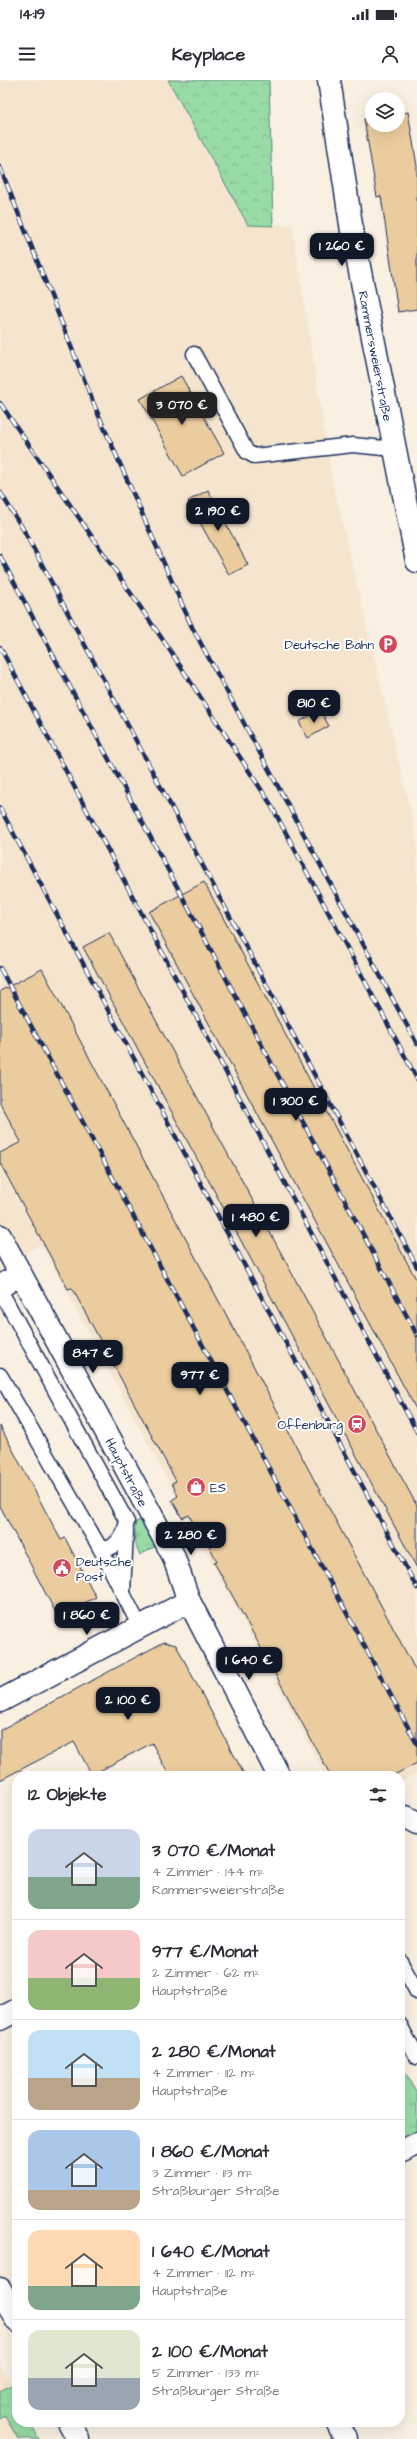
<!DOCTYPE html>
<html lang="de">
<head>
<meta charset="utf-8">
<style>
	body { margin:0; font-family:"Architects Daughter",sans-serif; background:#f7f7f7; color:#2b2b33; height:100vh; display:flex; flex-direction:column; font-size:15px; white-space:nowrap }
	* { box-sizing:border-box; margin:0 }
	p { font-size:13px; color:#7c7c81 }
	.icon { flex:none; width:22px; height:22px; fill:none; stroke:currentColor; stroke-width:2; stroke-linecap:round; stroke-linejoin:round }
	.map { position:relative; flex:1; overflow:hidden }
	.side { position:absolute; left:12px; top:1691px; width:393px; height:656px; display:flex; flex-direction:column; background:#fff; border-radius:16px; box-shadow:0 4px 16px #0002 }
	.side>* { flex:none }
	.tools { position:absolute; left:365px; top:12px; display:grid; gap:8px }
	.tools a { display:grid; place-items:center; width:40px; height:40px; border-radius:50%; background:#fff; box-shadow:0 4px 16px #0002; font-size:20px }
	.price { position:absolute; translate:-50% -34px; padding:0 9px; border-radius:8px; background:#111827; color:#fff; font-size:13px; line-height:26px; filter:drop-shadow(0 1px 2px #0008) }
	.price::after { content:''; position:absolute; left:50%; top:24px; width:12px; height:9px; margin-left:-6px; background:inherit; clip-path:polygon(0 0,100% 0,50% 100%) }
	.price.on { background:#222; color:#fff }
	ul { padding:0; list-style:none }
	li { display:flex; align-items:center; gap:12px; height:100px; padding:0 16px }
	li+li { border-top:1px solid #e1e1e2 }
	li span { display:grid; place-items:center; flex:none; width:112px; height:80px; border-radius:12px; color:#555 }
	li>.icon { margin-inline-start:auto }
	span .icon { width:48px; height:48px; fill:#fffc; stroke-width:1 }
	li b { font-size:17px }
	h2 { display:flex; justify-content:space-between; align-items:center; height:48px; padding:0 16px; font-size:17px }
	.status { display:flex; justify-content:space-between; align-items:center; height:28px; padding:0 20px; background:#fff; direction:ltr }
	.status svg { height:11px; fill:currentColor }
	header { display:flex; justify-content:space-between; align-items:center; height:52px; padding:0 16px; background:#fff; font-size:18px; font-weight:700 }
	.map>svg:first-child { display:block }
</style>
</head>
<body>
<div class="status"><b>14:19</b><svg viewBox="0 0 49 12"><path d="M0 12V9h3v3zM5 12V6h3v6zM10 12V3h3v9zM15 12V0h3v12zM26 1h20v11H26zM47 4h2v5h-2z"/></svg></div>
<header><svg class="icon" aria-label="menu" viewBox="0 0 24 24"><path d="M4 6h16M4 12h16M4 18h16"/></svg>Keyplace<svg class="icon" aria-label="person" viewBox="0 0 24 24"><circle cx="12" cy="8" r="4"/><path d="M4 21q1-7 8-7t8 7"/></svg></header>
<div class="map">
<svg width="417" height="2359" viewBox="0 0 417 2359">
	<defs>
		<pattern id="grass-tufts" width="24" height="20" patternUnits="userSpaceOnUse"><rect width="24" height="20" fill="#98dba6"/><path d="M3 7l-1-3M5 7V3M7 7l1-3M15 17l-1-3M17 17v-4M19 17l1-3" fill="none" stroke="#82bc91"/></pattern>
		<pattern id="forest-crowns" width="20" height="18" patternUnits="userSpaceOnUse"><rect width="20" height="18" fill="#98dba6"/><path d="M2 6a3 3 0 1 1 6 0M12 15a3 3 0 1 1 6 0" fill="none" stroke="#82bc91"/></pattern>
	</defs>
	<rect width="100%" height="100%" fill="#f9f0e2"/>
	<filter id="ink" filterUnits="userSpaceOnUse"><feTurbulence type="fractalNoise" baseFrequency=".025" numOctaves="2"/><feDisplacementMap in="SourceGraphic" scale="8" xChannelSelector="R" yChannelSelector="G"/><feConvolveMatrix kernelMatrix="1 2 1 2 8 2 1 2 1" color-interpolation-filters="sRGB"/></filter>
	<g filter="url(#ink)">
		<g fill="#f5e5ce">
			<polygon points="0,0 168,0 248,145 292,145 331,394 417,759 417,1693 400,1702 400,1696 326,1696 41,1164 0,1189"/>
			<polygon points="0,2285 17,2317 17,2342 30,2342 39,2359 0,2359"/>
		</g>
		<g fill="url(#grass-tufts)" stroke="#5a8582">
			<path d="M140,1440L156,1466L140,1475C134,1465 134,1454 136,1442Z"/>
			<polygon points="400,1983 417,2013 417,2061 400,2069"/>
			<polygon points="11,2305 17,2317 17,2342 30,2342 39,2359 18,2359 5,2336 0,2339 0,2311"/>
		</g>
		<polygon fill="url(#forest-crowns)" stroke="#5a8582" points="168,0 269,0 273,146 248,145"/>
		<g fill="#ebcc9e" stroke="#1b2f5e">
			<polygon points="408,32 417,86 417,229 398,232 381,116 377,117 364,39 372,38 372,45 398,45 398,34"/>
			<polygon points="181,296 224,373 183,396 140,319"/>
			<polygon points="208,410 248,485 229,495 188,421"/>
			<polygon points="320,630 329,646 308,658 299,642"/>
			<polygon points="204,802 417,1201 417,1331 149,832"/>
			<polygon points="109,853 417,1426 417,1488 83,867"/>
			<polygon points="42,889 417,1593 417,1683 392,1696 331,1696 214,1482 217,1481 199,1447 196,1448 189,1435 182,1438 172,1420 178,1416 172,1403 176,1401 72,1208 68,1209 0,1083 0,1073 21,1062 0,1023 0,911"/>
			<polygon points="0,1346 61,1460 65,1458 96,1517 58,1537 0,1426"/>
			<polygon points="164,1562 176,1565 245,1696 169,1696 152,1663 92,1695 74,1662 0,1700 0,1650"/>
		</g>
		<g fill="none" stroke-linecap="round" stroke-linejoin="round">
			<defs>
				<g id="lane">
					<polyline points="194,274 247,372 254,376 353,365 394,369"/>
					<path d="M0,1210L127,1442C124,1454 120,1461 110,1468H100L0,1295"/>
					<polyline points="100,1468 140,1547"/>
					<polyline points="123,1512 126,1451"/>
					<polyline points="400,1881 417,1912"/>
					<polyline points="400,1945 417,1977"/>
				</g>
				<g id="street">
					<polyline points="0,1207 20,1194"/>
					<polyline points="400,2072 417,2064"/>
					<polyline points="337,2342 346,2359"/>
				</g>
				<g id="secondary">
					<polyline points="329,0 352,151 417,481"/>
					<polyline points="0,1156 173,1475 189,1521 279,1696"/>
					<polyline points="0,1621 189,1521"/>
					<polyline points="400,1736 406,1737 417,1743"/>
					<polyline points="0,1939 17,1930"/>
					<polyline points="0,2209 17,2241"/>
					<polyline points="69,2342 78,2359"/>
				</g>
			</defs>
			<use href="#lane" stroke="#1b2f5e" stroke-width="17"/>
			<use href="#street" stroke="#1b2f5e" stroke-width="25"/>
			<use href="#secondary" stroke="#1b2f5e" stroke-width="25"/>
			<use href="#lane" stroke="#fff" stroke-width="14"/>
			<use href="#street" stroke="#fff" stroke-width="22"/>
			<use href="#secondary" stroke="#fff" stroke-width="22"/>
			<defs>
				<g id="rail">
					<polyline points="0,87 95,327 192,547 417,964"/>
					<polyline points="0,323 165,563 270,723 417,999"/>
					<polyline points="0,412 23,449 417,1187"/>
					<polyline points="0,476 417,1255"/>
					<polyline points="0,567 417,1352"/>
					<polyline points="0,728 417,1508"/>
					<polyline points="0,888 417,1664"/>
				</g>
			</defs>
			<use href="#rail" stroke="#1b2f5e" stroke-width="4.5"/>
			<use href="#rail" stroke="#fff" stroke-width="3" stroke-dasharray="9" stroke-linecap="butt"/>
		</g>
	</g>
	<defs>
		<symbol id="parking-disc" viewBox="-11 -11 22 22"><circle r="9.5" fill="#d1495b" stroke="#fff"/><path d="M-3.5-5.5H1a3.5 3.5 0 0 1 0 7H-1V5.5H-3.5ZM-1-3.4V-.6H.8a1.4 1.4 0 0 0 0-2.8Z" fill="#fff"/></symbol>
		<symbol id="station-disc" viewBox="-11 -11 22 22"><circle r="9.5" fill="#d1495b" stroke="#fff"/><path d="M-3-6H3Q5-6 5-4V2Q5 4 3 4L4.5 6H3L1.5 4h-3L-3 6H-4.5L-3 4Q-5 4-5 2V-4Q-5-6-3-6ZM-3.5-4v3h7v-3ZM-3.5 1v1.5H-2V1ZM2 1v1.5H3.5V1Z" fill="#fff"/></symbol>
		<symbol id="shop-disc" viewBox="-11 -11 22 22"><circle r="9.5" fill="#d1495b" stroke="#fff"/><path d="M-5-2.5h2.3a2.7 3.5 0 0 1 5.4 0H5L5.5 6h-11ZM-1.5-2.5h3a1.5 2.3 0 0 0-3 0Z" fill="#fff"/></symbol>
		<symbol id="civic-disc" viewBox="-11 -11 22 22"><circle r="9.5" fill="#d1495b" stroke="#fff"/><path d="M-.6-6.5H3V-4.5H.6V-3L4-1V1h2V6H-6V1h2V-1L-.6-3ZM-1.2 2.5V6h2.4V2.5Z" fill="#fff"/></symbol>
	</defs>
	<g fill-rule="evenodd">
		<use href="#parking-disc" x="377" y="553" width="22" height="22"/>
		<use href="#station-disc" x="346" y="1333" width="22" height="22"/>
		<use href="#shop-disc" x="185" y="1396" width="22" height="22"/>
		<use href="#civic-disc" x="51" y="1477" width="22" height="22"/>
	</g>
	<g text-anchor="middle" stroke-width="4" stroke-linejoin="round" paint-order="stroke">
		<g font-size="13" fill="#1b2f5e" stroke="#fff">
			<text transform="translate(376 276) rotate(79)" y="5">Rammersweierstraße</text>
			<text transform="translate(127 1392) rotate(62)" y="5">Hauptstraße</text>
		</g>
		<g font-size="13" fill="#1b2f5e" stroke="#fff" text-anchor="end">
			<text x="374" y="569">Deutsche Bahn</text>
			<text x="343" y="1349">Offenburg</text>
			<text x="210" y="1412" text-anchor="start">ES</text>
			<text x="76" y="1486" text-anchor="start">Deutsche<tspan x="76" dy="15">Post</tspan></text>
		</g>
	</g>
</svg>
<div class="tools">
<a><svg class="icon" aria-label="layers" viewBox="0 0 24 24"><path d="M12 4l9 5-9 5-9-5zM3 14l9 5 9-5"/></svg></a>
</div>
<b class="price" style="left:342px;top:187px">1 260 €</b>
<b class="price on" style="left:182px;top:346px">3 070 €</b>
<b class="price" style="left:218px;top:452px">2 190 €</b>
<b class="price" style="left:314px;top:644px">810 €</b>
<b class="price" style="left:296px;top:1042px">1 300 €</b>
<b class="price" style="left:256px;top:1158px">1 480 €</b>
<b class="price" style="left:93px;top:1294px">847 €</b>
<b class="price" style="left:200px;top:1316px">977 €</b>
<b class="price" style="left:191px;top:1476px">2 280 €</b>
<b class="price" style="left:87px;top:1556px">1 860 €</b>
<b class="price" style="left:249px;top:1601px">1 640 €</b>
<b class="price" style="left:128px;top:1641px">2 100 €</b>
<section class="side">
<h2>12 Objekte<svg class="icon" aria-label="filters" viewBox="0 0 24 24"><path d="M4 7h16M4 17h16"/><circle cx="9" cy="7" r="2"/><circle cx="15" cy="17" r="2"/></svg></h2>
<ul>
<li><span style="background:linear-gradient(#c9d6e8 60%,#7fa58c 0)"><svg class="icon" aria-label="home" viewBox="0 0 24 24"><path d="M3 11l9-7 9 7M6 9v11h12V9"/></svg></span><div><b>3 070 €/Monat</b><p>4 Zimmer · 144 m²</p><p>Rammersweierstraße</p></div></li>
<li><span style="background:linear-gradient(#f6c9c9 60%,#8fb573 0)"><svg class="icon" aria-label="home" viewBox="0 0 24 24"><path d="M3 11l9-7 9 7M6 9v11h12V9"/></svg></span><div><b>977 €/Monat</b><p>2 Zimmer · 62 m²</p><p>Hauptstraße</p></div></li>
<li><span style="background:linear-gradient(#bfe0f5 60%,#b9a48a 0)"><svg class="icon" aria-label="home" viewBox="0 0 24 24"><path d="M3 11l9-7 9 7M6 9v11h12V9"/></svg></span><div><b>2 280 €/Monat</b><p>4 Zimmer · 112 m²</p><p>Hauptstraße</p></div></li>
<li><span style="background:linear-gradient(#a9c7e8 75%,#b9a48a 0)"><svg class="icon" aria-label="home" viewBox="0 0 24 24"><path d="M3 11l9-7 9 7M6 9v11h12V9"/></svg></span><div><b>1 860 €/Monat</b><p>3 Zimmer · 113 m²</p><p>Straßburger Straße</p></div></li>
<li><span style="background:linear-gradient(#ffd9b3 70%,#7fa58c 0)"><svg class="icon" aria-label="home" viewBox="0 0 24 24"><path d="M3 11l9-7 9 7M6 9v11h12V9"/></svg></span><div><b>1 640 €/Monat</b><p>4 Zimmer · 112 m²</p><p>Hauptstraße</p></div></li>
<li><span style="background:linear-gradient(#dfe7d0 60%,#9aa5b1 0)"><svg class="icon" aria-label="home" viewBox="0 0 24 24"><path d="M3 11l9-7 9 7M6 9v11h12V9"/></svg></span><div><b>2 100 €/Monat</b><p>5 Zimmer · 133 m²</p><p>Straßburger Straße</p></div></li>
</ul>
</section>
</div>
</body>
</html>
